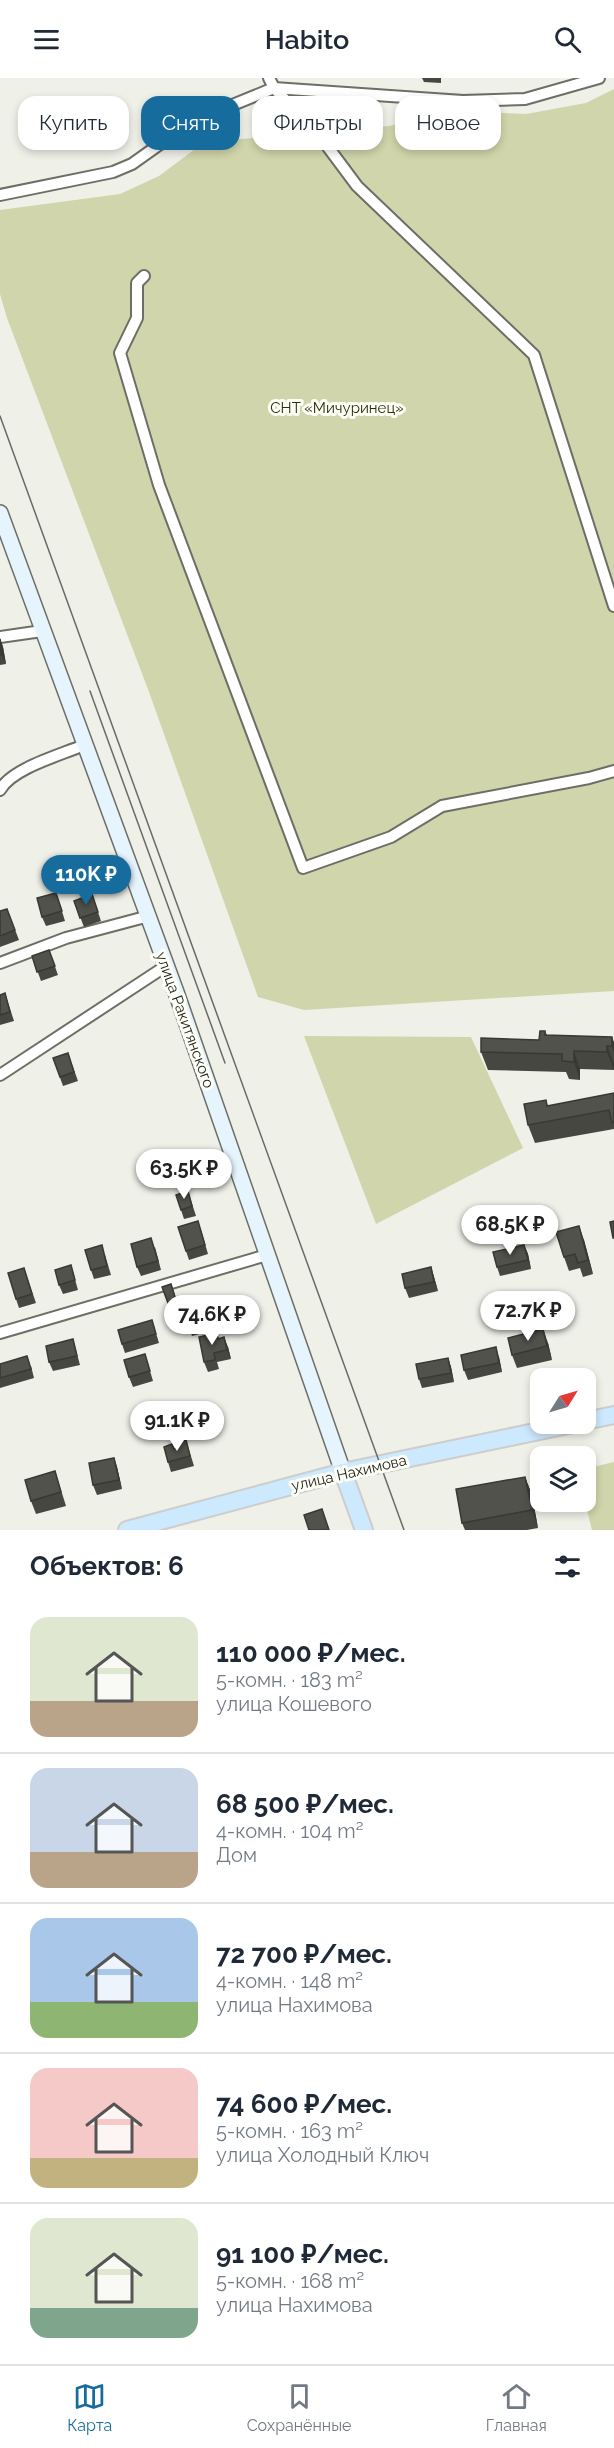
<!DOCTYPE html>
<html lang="ru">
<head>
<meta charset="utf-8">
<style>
	body { margin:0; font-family:Raleway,sans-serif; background:#f2f2f3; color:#1f2937; height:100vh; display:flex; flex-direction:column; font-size:22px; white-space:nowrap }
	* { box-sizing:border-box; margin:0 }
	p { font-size:20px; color:#747a83 }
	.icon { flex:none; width:33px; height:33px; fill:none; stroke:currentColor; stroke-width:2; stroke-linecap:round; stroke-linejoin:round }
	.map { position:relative; height:1452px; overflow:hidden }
	.side { display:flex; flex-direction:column; background:#fff; flex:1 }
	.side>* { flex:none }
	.guide { position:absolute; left:18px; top:18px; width:579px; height:54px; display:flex; gap:12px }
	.needle { width:39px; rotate:53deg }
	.tools { position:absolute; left:530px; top:1290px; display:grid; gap:12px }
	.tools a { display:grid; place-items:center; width:66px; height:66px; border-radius:12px; background:#fff; box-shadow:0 3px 9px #0003; font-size:30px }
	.price { position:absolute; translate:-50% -51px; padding:0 14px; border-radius:21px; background:#fff; color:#222; font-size:20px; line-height:39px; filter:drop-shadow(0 2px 3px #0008) }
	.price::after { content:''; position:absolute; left:50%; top:36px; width:18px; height:14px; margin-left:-9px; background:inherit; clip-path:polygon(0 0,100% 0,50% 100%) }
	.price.active { background:#166d9d; color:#fff }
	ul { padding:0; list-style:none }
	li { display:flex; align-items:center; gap:18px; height:150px; padding:0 30px }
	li+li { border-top:2px solid #e0e1e3 }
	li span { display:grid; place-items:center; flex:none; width:168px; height:120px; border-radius:18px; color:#555 }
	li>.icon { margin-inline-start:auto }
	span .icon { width:72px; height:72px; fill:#fffc; stroke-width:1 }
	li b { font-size:26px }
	h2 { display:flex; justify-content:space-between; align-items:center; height:72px; padding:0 30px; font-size:26px }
	.chip { padding:0 21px; border-radius:18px; background:#fff; box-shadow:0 3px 9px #0003; font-size:21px; line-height:54px }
	.chip.active { background:#166d9d; color:#fff }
	header { display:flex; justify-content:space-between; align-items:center; height:78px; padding:0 30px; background:#fff; font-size:27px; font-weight:600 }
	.tab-bar { display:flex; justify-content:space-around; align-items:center; height:84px; border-top:2px solid #e0e1e3; background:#fff; font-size:16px; color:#747a83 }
	.tab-bar a { display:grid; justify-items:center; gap:3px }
	.tab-bar .active { color:#166d9d }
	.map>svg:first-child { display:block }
</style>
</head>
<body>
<header><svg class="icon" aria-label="menu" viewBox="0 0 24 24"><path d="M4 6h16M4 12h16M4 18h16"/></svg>Habito<svg class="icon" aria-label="search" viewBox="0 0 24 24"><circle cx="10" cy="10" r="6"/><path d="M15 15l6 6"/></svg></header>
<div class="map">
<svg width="614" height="1452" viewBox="0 0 614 1452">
	<rect width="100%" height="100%" fill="#eff0e8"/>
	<g fill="#d0d5ab">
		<polygon points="614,11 614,913 304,932 258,919 149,614 7,240 0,216 0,132 120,116 159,98 199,68 218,63 389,48 455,33 526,36 586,25"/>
		<polygon points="304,958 471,959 523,1070 376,1146"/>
		<polygon points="614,1384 614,1452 592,1452 585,1424 585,1391"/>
	</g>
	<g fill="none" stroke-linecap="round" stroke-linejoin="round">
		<defs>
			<g id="minor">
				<polyline points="269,0 274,10 319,57 357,108 534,277 614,528"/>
				<polyline points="0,117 113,94 132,86 191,44 274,10 463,23 525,21 599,0"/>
				<polyline points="144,198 137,205 137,240 120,275 159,407 303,790 391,759 442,728 589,700 614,693"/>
				<polyline points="0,559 42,553"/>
				<path d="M0,712C12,690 61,677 84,667"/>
				<polyline points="0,885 66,860 149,838"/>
				<polyline points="0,997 166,888"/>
				<polyline points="0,1255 267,1177"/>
			</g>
			<polyline id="secondary" points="0,435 176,914 343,1394"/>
			<g id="primary">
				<polyline points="585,1343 614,1337"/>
				<polyline points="343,1394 364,1452"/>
				<polyline points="127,1452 343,1394 573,1346"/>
			</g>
		</defs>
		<use href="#minor" stroke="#6d6e66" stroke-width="14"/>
		<use href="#secondary" stroke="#6d6e66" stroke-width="18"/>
		<use href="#primary" stroke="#cdcdcd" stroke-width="20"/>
		<use href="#minor" stroke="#fff" stroke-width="10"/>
		<use href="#secondary" stroke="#e6f4fe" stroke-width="15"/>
		<use href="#primary" stroke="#cde9fd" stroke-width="16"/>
		<g stroke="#6a6b66" stroke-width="1.5">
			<polyline points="0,338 404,1452"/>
			<polyline points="90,613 225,985"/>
		</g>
	</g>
	<g fill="#464740">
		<polygon points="422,0 441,0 441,5 424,4"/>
		<polygon points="0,560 3,569 6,586 0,587"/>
		<polygon points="92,816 101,843 84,849 74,823"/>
		<polygon points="59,824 65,843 46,848 42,839"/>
		<polygon points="7,831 19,862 0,869 0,833"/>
		<polygon points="49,872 58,897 41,903 32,878"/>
		<polygon points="5,915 14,943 0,947 0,917"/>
		<polygon points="545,953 547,957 614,964 614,992 580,991 580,1002 569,1001 566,994 488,992 481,974 539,962"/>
		<polygon points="68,975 78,1003 63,1008 53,980"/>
		<polygon points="614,1015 614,1051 535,1065 528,1047 546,1022 548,1028"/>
		<polygon points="188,1113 196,1138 184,1141 176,1117"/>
		<polygon points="201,1152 208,1176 189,1182 186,1173"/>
		<polygon points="584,1162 593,1196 583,1199 580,1190 569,1193 564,1179"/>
		<polygon points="524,1167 528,1176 531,1191 500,1198 497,1189"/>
		<polygon points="155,1169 161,1192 141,1198 137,1189"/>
		<polygon points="105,1177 111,1197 94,1201 91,1192"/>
		<polygon points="71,1187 78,1212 63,1216 59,1207"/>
		<polygon points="431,1189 434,1199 438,1213 409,1220 405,1210"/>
		<polygon points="24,1190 36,1225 19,1230 16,1221"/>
		<polygon points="171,1206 180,1232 171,1235 162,1209"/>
		<polygon points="228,1233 232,1247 192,1258 189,1249"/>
		<polygon points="152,1242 159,1265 125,1275 122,1266"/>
		<polygon points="217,1255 219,1261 228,1269 231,1281 217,1284 219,1291 208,1294 204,1284"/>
		<polygon points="73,1261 80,1287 53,1293 49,1284"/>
		<polygon points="548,1265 552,1282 517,1290 512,1277"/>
		<polygon points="145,1276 153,1303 133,1309 129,1299"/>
		<polygon points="499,1279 502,1294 468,1302 464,1292"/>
		<polygon points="448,1280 451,1289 454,1304 422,1310 419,1301"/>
		<polygon points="0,1286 31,1288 34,1300 0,1310"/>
		<polygon points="186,1362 194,1388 171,1394 168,1384 174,1371 179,1370"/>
		<polygon points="114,1380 117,1389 122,1411 97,1417 93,1407"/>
		<polygon points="55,1393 66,1428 36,1436 31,1423"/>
		<polygon points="525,1399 532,1417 538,1450 527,1452 465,1452 462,1445"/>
	</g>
	<g fill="#393934">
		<polygon points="0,560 3,569 6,586 2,577"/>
		<polygon points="612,959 614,964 614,974 612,968"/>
		<polygon points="607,968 614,986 614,992 607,974"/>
		<polygon points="574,973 580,991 580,1002 574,984"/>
		<polygon points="579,1148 584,1162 593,1196 588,1182"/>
		<polygon points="524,1167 528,1176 531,1191 528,1182"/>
		<polygon points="431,1189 434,1199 438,1213 434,1204"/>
		<polygon points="543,1251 548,1265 552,1282 547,1268"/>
		<polygon points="224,1259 228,1269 231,1281 227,1272"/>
		<polygon points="496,1269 499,1279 502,1294 499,1285"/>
		<polygon points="448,1280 451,1289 454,1304 451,1295"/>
		<polygon points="114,1380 117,1389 122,1411 119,1402"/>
		<polygon points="525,1399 532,1417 538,1450 532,1432"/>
	</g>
	<g fill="#51524b" stroke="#393934" stroke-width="1.5">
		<polygon points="0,561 2,577 0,577"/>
		<polygon points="56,815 62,833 42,839 37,820"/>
		<polygon points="92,816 98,834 80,840 74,823"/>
		<polygon points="7,831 15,852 0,858 0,833"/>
		<polygon points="49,872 55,888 37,894 32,878"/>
		<polygon points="5,915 10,934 0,937 0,917"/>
		<polygon points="540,953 545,953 545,957 612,959 612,968 607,968 607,974 574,973 574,984 562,983 562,976 481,974 481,960 539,962"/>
		<polygon points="68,975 74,994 60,999 53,980"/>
		<polygon points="614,1015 614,1044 612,1045 609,1032 528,1047 524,1026 546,1022 547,1028"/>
		<polygon points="188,1113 192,1128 181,1132 176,1117"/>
		<polygon points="198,1143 205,1167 186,1173 178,1149"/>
		<polygon points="614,1143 614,1160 613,1160 610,1144"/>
		<polygon points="579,1148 588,1182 578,1185 575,1176 564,1179 556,1154"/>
		<polygon points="151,1160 158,1183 137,1189 131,1166"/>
		<polygon points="102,1167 107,1188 91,1192 85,1172"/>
		<polygon points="524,1167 528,1182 497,1189 493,1174"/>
		<polygon points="71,1187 75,1202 59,1207 55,1192"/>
		<polygon points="431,1189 434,1204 405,1210 402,1196"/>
		<polygon points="24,1190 32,1216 16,1221 8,1195"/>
		<polygon points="171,1206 176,1222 168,1225 162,1209"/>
		<polygon points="225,1224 229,1237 189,1249 185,1235"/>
		<polygon points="152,1242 156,1256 122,1266 118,1252"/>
		<polygon points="543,1251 547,1268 512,1277 508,1260"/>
		<polygon points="217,1255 218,1261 224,1259 227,1272 214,1275 215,1282 204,1284 199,1259"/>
		<polygon points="73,1261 77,1278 49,1284 46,1268"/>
		<polygon points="496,1269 499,1285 464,1292 461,1277"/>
		<polygon points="145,1276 150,1293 129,1299 124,1282"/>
		<polygon points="27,1278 31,1291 0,1300 0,1286"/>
		<polygon points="448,1280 451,1295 419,1301 416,1286"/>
		<polygon points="186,1362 190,1378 168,1384 164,1369 172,1366 174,1371 179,1370 178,1364"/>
		<polygon points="114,1380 119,1402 93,1407 89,1385"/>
		<polygon points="55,1393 61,1414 31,1423 25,1402"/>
		<polygon points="525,1399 532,1432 462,1445 456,1411"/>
		<polygon points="322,1431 329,1452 309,1452 304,1437"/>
	</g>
	<g text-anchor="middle" stroke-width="6" stroke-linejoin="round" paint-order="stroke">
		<g font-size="15" fill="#2c2e0c" stroke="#fdfef5">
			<text x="337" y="335">СНТ «Мичуринец»</text>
		</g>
		<g font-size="15" fill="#1d1d1a" stroke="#fdfef5">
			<text transform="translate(185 942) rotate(70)" y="5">улица Ракитянского</text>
			<text transform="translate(349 1395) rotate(-13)" y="5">улица Нахимова</text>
		</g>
	</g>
</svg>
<div class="tools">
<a><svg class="needle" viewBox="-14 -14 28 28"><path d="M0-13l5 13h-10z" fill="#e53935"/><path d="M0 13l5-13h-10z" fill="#747a83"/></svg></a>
<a><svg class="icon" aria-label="layers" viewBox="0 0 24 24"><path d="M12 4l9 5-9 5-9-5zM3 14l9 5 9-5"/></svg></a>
</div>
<b class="price active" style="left:86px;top:828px">110K ₽</b>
<b class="price" style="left:184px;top:1122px">63.5K ₽</b>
<b class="price" style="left:510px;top:1178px">68.5K ₽</b>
<b class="price" style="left:528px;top:1264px">72.7K ₽</b>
<b class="price" style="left:212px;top:1268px">74.6K ₽</b>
<b class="price" style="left:177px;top:1374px">91.1K ₽</b>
<div class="guide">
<a class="chip">Купить</a>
<a class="chip active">Снять</a>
<a class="chip">Фильтры</a>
<a class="chip">Новое</a>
</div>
</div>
<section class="side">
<h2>Объектов: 6<svg class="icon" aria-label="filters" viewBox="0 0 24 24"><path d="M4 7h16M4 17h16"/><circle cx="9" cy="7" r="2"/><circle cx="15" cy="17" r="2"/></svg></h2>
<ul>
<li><span style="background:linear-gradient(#dfe7d0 70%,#b9a48a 0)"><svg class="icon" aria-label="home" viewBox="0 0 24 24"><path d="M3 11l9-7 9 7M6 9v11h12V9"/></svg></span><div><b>110 000 ₽/мес.</b><p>5-комн. · 183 m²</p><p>улица Кошевого</p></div></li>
<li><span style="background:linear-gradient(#c9d6e8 70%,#b9a48a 0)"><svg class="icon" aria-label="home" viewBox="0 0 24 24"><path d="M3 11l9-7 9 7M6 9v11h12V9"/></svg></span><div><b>68 500 ₽/мес.</b><p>4-комн. · 104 m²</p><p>Дом</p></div></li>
<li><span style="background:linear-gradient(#a9c7e8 70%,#8fb573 0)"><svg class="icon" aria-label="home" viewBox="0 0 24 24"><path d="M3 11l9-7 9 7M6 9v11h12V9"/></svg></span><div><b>72 700 ₽/мес.</b><p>4-комн. · 148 m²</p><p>улица Нахимова</p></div></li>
<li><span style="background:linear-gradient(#f6c9c9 75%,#c2b280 0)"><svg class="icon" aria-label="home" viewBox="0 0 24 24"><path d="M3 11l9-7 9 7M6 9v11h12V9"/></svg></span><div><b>74 600 ₽/мес.</b><p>5-комн. · 163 m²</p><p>улица Холодный Ключ</p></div></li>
<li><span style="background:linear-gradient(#dfe7d0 75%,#7fa58c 0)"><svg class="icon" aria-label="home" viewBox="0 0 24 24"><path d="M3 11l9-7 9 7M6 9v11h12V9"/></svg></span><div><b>91 100 ₽/мес.</b><p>5-комн. · 168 m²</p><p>улица Нахимова</p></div></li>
</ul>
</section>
<nav class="tab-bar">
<a class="active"><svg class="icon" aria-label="map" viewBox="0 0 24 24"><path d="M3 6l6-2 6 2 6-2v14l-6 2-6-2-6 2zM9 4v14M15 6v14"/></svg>Карта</a>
<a><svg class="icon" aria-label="saved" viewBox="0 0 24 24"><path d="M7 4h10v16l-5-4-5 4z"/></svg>Сохранённые</a>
<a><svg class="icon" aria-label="home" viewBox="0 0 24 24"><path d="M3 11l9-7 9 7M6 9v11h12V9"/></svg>Главная</a>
</nav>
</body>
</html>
